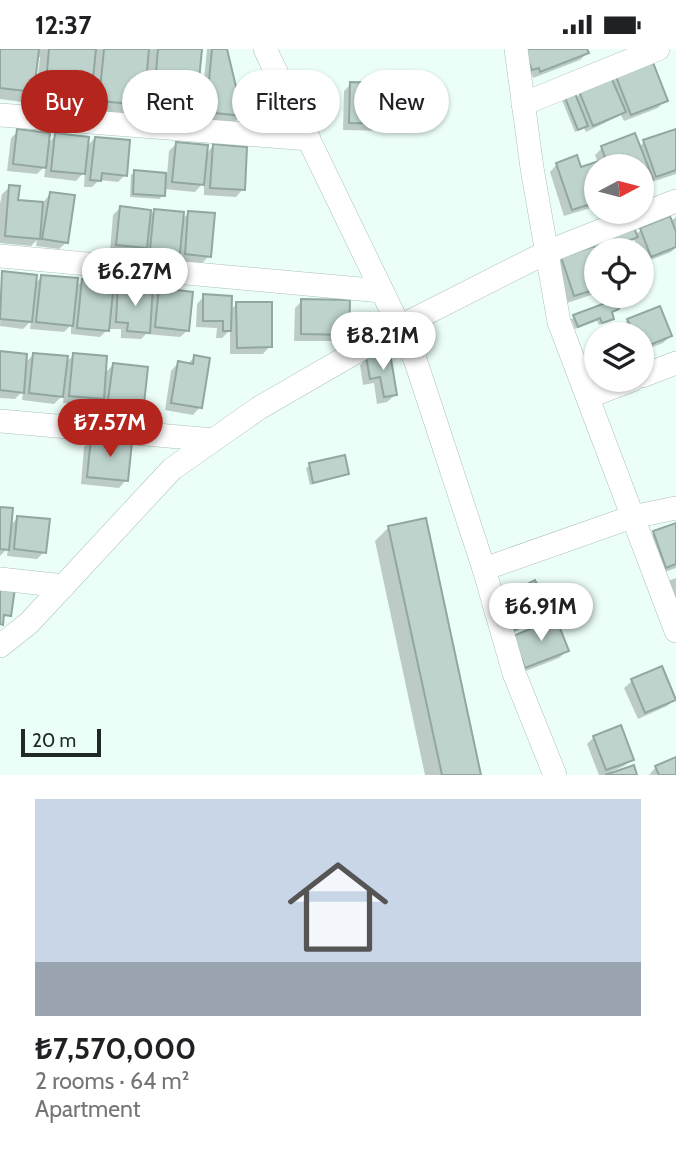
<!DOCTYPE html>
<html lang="en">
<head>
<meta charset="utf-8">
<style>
	body { margin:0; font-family:Cabin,sans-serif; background:#f2f2f2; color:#202124; height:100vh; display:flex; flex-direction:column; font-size:26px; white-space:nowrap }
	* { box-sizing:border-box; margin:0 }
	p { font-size:23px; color:#757577 }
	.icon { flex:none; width:38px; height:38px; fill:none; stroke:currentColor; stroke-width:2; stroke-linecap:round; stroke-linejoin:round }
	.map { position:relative; height:726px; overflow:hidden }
	.side { display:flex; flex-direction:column; background:#fff; flex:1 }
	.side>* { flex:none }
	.hud { position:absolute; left:21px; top:21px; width:635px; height:63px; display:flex; gap:14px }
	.needle { width:46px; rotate:83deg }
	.buttons { position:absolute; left:584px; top:105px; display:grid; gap:14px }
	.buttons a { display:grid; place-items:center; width:70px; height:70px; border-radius:50%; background:#fff; box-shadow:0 2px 5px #0004; font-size:35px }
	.scale { position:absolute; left:21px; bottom:18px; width:80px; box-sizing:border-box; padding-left:7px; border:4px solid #202926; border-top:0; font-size:19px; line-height:24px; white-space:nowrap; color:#202926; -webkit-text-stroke:5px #ecfef8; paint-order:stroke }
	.price { position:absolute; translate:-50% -60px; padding:0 16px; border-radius:24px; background:#fff; color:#222; font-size:23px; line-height:46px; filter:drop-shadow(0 2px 4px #0008) }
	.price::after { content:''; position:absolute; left:50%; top:42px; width:21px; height:16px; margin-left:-10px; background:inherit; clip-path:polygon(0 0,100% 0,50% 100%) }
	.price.active { background:#b4251e; color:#fff }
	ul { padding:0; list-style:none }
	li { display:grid; align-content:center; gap:14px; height:371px; padding:0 35px }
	li span { display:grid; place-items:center; height:217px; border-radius:0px; color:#555 }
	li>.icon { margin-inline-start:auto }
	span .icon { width:126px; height:126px; fill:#fffc; stroke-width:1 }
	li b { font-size:30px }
	.pill { padding:0 24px; border-radius:32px; background:#fff; box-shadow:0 2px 5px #0004; font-size:24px; line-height:63px }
	.pill.active { background:#b4251e; color:#fff }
	.status { display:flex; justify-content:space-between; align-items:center; height:49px; padding:0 35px; background:#fff; direction:ltr }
	.status svg { height:19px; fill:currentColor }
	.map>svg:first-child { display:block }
</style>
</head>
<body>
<div class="status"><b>12:37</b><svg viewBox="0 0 49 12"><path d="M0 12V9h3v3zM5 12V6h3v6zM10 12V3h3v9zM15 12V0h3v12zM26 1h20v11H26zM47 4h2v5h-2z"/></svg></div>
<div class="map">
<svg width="676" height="726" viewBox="0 0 676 726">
	<rect width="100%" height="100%" fill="#ecfef8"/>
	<g fill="#0003">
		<polygon points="0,0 200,0 194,61 183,72 143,68 145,53 131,66 89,62 90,47 79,59 35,55 40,8 36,8 32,42 22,53 0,50"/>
		<polygon points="207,0 225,0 241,66 234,74 200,70"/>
		<polygon points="516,0 585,0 587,4 580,11 533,29 532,25 524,28"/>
		<polygon points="616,27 665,51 658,59 624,72 621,66 586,83 584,79 575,83 562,51 565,48 575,48"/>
		<polygon points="351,35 395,74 388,82 343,81 344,42"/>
		<polygon points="676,77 676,125 649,134 648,132 642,137 642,117 597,117 597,157 564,167 550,123 557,115 580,120 598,114 595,106 602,99 639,98 644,93 675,82"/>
		<polygon points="18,82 47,95 56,86 86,98 95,89 125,126 118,133 99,131 92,138 84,138 85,122 76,132 44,128 46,116 37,125 7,122 11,89"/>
		<polygon points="176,95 206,105 213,97 243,140 236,148 204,146 204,133 195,143 164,140 160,150 130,148 131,126 135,123 167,126 169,102"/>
		<polygon points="10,138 17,153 42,155 50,145 67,193 59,200 36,197 37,191 31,197 0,194 0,155 2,145"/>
		<polygon points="120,159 148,168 154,162 181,171 189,164 209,207 202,214 178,212 179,202 171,210 143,208 144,200 138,206 110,203 113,166"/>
		<polygon points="676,168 676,198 671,203 643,214 642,201 639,201 634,190 609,201 597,201 597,244 567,254 555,217 562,210 598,195 635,186 641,181 670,173"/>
		<polygon points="2,223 34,235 42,228 75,239 82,232 111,246 119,238 150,250 159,241 188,281 180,288 146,285 141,290 121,289 121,280 108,280 100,288 71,285 71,276 64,283 30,280 31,272 23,280 0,277"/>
		<polygon points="204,247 230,261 237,255 270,297 263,305 230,305 230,281 222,289 216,289 217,279 196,278 197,255"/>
		<polygon points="302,252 348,285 340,292 294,292 295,259"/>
		<polygon points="617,259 610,264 612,270 609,273 599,276 597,272 575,280 571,270"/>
		<polygon points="628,271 670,287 663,294 642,302 642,285 624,285 621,279"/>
		<polygon points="0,304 25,314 34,305 65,314 74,306 104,325 113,316 142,354 135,361 102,357 103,348 95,357 63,354 64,345 54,355 22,351 23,342 15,350 0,349"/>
		<polygon points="194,308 200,358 193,366 165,361 171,322 178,314 187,316"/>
		<polygon points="367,309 395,346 387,353 377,355 374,334 363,336 360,316"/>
		<polygon points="92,391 126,431 119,439 81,435 84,398"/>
		<polygon points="310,416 347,424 310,436 306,419"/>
		<polygon points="0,460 9,477 18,469 44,503 37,510 7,507 8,499 0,507"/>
		<polygon points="425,471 479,726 425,726 375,492 389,478"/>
		<polygon points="676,476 676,519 659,525 647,491 654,484"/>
		<polygon points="676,529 676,569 665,533"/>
		<polygon points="497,552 549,562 541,569 505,588"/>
		<polygon points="506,595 567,602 559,609 518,625"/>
		<polygon points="661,619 675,650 667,657 638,670 624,639 632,632"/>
		<polygon points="594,688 632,710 624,717 610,723 611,726 599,726 587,695"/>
		<polygon points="676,710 676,726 649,726 656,718"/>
	</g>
	<g fill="#bdd3cc" stroke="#91a7a0" stroke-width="2">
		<polygon points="0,0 39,0 34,43 0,39"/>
		<polygon points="49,0 96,0 91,49 45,44"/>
		<polygon points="104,0 149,0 144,56 99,52"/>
		<polygon points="158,0 202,0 196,62 153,58"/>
		<polygon points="212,0 227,0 243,67 206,63"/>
		<polygon points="524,0 587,0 589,4 540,23 539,19 532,21"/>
		<polygon points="652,11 668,52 631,66 615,25"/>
		<polygon points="611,28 626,63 593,77 579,42"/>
		<polygon points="350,33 398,34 397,75 349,74"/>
		<polygon points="574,42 588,77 578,81 564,46"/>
		<polygon points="17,80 50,84 46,119 13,115"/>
		<polygon points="676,80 676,121 656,128 643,91"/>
		<polygon points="55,84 89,88 85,125 51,122"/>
		<polygon points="635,84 653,130 642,134 642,117 608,117 601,97"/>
		<polygon points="95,88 130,91 127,127 102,124 101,132 90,131"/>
		<polygon points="176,93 208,96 204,136 172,133"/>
		<polygon points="213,95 247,98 245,141 210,139"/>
		<polygon points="577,106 581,118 602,111 604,117 597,117 597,153 572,161 556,114"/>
		<polygon points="134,121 166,124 165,147 133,145"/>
		<polygon points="9,136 20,137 18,151 43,153 40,190 5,187"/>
		<polygon points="50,143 75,146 68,194 42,190"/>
		<polygon points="120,157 151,161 147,199 116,196"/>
		<polygon points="154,160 184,163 180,204 150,201"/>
		<polygon points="188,162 215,164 211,208 185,205"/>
		<polygon points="670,167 676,183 676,198 651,208 640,179"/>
		<polygon points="634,179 638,188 608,201 600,201 597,194"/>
		<polygon points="595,197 597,240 574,247 561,208"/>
		<polygon points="2,222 37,226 32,273 0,270"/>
		<polygon points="41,226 78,229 73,277 36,273"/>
		<polygon points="82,230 114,233 109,282 77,279"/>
		<polygon points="118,236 153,238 150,284 127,282 128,274 116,273"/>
		<polygon points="159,239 193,243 189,282 155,278"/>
		<polygon points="203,245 232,247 231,282 223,282 223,272 203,272"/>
		<polygon points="301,250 350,251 349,286 301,285"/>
		<polygon points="616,250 619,260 612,263 614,270 602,274 600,269 578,278 573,266"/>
		<polygon points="236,253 272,253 272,298 237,299"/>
		<polygon points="660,257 672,287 642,299 642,285 634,285 627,270"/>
		<polygon points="0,302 27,305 24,344 0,341"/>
		<polygon points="33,304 68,307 63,348 29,344"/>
		<polygon points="73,304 107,307 104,350 69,347"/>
		<polygon points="390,304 397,346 384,348 380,328 370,330 366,307"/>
		<polygon points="194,306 210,309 202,359 171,354 178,312 193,315"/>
		<polygon points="113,314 148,318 144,355 108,351"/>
		<polygon points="91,389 132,393 128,432 87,428"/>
		<polygon points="345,406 349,425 313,434 309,414"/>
		<polygon points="0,458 13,459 9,501 0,500"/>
		<polygon points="17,467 50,470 46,504 14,500"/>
		<polygon points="426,469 481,726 442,726 388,477"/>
		<polygon points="676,474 676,515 666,519 653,482"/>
		<polygon points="535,531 551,563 512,582 496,551"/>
		<polygon points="0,537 15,539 11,567 4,566 3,576 0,575"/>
		<polygon points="556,569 569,602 525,619 513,587"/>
		<polygon points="662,617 676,651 645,664 631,630"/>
		<polygon points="621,676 634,711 606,721 593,687"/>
		<polygon points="676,708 676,726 659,726 655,717"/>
		<polygon points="634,716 637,726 605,726"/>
	</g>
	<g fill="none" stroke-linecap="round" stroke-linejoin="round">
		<defs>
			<g id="minor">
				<polyline points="265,0 415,310 484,520 514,624 555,726"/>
				<polyline points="516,0 532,119 559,273 676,582"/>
				<polyline points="523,55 658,0"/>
				<polyline points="0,66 309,90"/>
				<polyline points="0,207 382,242"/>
				<polyline points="642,327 676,314"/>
				<polyline points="590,347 632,331"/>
				<polyline points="0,372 213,391"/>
				<polyline points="484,520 632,468 676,459"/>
				<polyline points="0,530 64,537"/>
				<polyline points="0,597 29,574 172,420 259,359 399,278 547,203 676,152"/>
			</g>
		</defs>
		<use href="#minor" stroke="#abc1ba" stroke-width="24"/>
		<use href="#minor" stroke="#fff" stroke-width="23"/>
	</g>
</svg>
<div class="buttons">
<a><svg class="needle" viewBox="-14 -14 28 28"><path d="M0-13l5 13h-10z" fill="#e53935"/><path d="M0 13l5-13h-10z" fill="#757577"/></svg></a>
<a><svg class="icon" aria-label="locate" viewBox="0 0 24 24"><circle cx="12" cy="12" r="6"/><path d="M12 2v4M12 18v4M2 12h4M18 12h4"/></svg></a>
<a><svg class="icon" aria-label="layers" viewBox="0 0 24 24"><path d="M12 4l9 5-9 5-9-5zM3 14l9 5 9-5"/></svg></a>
</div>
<div class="scale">20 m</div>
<b class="price" style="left:135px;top:259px">₺6.27M</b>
<b class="price" style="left:383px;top:323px">₺8.21M</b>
<b class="price active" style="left:110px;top:410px">₺7.57M</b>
<b class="price" style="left:541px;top:594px">₺6.91M</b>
<div class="hud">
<a class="pill active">Buy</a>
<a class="pill">Rent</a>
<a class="pill">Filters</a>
<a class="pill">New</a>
</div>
</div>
<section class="side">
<ul>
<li><span style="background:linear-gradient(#c9d6e8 75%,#9aa5b1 0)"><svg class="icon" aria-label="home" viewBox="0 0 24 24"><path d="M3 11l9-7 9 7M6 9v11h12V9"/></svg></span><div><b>₺7,570,000</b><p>2 rooms · 64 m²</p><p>Apartment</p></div></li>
</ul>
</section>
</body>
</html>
